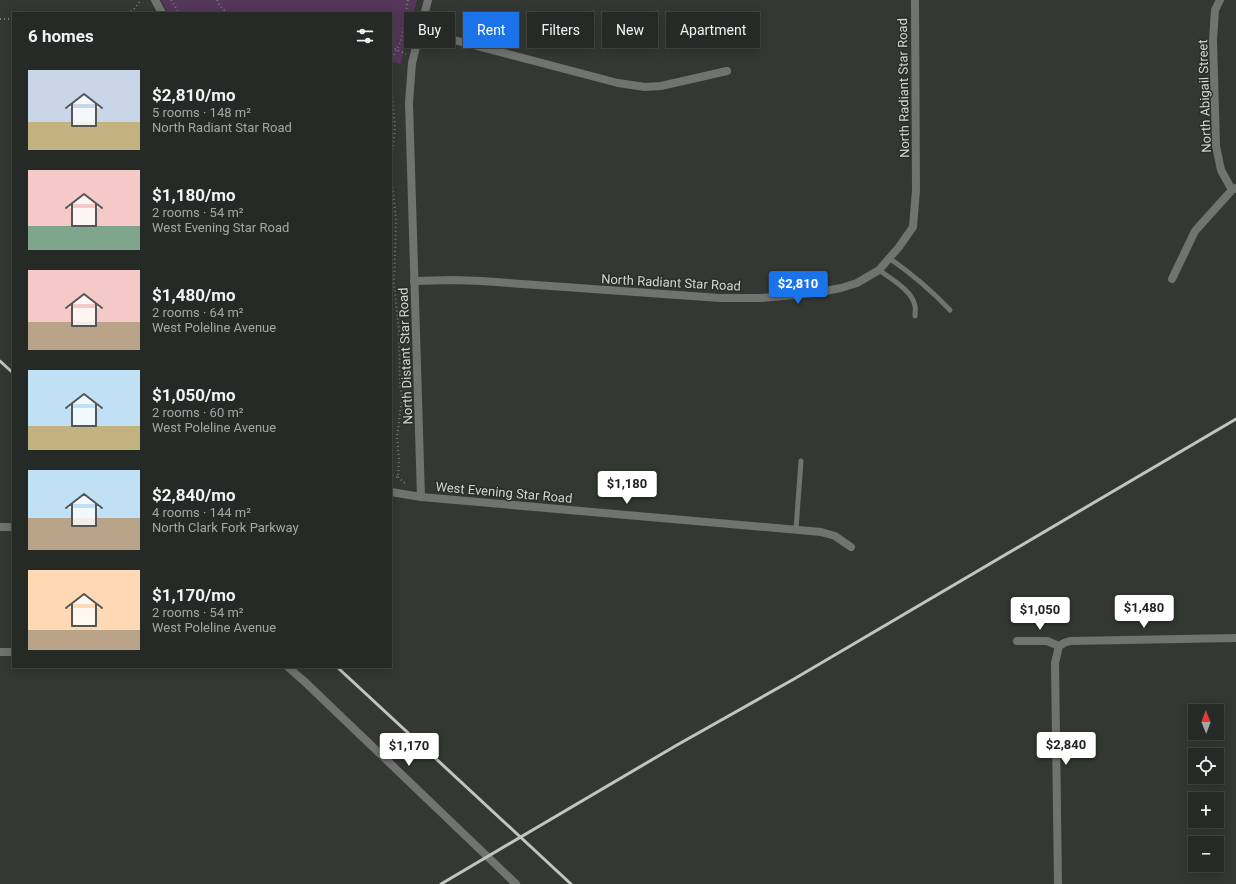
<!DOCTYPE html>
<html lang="en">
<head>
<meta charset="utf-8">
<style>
	body { margin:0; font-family:Roboto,sans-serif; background:#323632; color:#f1f3f6; height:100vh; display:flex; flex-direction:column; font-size:15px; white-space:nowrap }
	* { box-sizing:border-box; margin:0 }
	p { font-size:13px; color:#a4a7a7 }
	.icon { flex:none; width:22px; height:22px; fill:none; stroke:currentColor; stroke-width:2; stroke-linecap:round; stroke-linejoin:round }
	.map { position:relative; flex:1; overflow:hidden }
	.side { position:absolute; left:12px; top:12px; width:380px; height:656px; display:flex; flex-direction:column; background:#262a26; border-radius:0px; box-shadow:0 2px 10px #0003,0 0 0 1px #424643 }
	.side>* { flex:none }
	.top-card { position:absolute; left:404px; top:12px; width:380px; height:36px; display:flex; gap:8px }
	.needle { width:26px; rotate:359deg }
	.fabs { position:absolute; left:1188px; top:704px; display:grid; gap:8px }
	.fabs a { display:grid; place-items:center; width:36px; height:36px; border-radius:0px; background:#262a26; box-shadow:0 2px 10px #0003,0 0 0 1px #424643; font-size:20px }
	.price { position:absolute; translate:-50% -34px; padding:0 9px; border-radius:4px; background:#fff; color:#222; font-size:13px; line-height:26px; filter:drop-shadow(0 1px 2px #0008) }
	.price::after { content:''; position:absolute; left:50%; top:24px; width:12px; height:9px; margin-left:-6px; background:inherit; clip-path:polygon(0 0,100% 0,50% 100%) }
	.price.on { background:#1a73e8; color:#fff }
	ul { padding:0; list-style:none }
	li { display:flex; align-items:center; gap:12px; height:100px; padding:0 16px }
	li span { display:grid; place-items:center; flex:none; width:112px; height:80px; border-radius:0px; color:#555 }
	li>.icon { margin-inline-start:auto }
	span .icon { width:48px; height:48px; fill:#fffc; stroke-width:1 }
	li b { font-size:17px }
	h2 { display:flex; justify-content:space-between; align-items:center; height:48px; padding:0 16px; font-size:17px }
	.chip { padding:0 14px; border-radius:0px; background:#262a26; box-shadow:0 2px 10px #0003,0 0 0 1px #424643; font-size:14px; line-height:36px }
	.chip.on { background:#1a73e8; color:#fff }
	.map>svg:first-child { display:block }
</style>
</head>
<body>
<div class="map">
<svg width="1236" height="884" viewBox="0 0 1236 884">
	<rect width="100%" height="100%" fill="#333832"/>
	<polygon fill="#543759" points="161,0 417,0 406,41 401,64 391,62 391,13 168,13"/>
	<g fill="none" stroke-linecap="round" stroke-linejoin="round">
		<g stroke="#797d78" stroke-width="2" stroke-dasharray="1 3" stroke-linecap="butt">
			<polyline points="171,0 179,13"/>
			<polyline points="217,0 220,6 227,13"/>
			<polyline points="127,13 134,9 141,0"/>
			<polyline points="0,19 13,19"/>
			<polyline points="391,47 406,54"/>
			<polyline points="391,166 395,127 392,93 392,59 401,41 408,0"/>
			<polyline points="391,171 396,220 394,284 399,330 400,384 402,398 397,437 399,459 398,477 391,475"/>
			<polyline points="398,477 407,485"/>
		</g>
		<g stroke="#717370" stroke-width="5">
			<path d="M889,258C912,274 931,290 950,310"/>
			<path d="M879,270C891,279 912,290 915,306C916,309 915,313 915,316"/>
			<polyline points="796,529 801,461"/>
		</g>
		<g stroke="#717370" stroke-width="8">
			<polyline points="155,0 162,13"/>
			<polyline points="1220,0 1215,10 1213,40 1216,146 1221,170 1232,190"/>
			<polyline points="420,31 618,83 645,87 661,86 727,71"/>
			<polyline points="1172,279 1195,231 1232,190 1236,188"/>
			<polyline points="414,281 454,280 481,281 720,298 761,298 815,293 841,288 857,283 879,270 899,247 913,227 916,190 915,0"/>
			<polyline points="391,492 421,497 821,532 835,536 851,547"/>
			<polyline points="421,497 409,103 412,63 428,0"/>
			<polyline points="0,527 13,527"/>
			<polyline points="1017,641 1047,641 1059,646"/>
		</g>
		<g stroke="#717370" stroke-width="8">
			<polyline points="0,652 13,652"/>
			<polyline points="288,667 305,682 516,884"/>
			<polyline points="1058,884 1055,663 1059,646 1064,643 1070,641 1236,638"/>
		</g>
		<g stroke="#c1c4c0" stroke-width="3">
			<polyline points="0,361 13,373"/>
			<polyline points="337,667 571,884"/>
			<polyline points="441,884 677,745 794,679 1236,419"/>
		</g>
	</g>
	<g text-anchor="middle" stroke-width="3" stroke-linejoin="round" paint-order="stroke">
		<g font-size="13" fill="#d4d7d3" stroke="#292e28">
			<text transform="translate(903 88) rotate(-91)" y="5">North Radiant Star Road</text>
			<text transform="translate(1204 96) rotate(-92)" y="5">North Abigail Street</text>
			<text transform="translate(671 282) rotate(3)" y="5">North Radiant Star Road</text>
			<text transform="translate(405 356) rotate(-92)" y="5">North Distant Star Road</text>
			<text transform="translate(504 492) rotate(5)" y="5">West Evening Star Road</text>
		</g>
	</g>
</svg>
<div class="fabs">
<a><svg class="needle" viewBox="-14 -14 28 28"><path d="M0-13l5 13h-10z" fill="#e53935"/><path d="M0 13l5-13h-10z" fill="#a4a7a7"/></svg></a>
<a><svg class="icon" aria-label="locate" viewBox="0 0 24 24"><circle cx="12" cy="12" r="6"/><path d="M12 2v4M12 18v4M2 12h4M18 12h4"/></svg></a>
<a>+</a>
<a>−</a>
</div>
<b class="price on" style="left:798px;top:305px">$2,810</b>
<b class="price" style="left:627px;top:505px">$1,180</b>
<b class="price" style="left:1144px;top:629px">$1,480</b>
<b class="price" style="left:1040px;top:631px">$1,050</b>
<b class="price" style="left:1066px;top:766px">$2,840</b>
<b class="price" style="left:409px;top:767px">$1,170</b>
<div class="top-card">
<a class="chip">Buy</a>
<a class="chip on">Rent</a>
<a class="chip">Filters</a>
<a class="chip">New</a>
<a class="chip">Apartment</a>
</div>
<section class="side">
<h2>6 homes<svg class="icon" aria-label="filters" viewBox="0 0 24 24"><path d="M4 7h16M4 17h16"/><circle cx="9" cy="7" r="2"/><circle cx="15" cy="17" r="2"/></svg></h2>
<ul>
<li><span style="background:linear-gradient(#c9d6e8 65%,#c2b280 0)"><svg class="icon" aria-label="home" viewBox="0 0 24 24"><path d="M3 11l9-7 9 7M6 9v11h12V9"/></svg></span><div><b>$2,810/mo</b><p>5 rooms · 148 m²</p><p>North Radiant Star Road</p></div></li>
<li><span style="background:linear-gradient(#f6c9c9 70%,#7fa58c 0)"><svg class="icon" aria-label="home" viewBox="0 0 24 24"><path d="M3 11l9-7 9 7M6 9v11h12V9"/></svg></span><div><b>$1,180/mo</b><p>2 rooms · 54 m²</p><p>West Evening Star Road</p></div></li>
<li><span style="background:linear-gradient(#f6c9c9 65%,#b9a48a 0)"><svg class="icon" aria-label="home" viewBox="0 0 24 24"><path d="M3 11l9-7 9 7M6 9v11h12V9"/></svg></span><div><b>$1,480/mo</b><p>2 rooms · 64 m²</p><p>West Poleline Avenue</p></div></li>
<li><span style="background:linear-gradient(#bfe0f5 70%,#c2b280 0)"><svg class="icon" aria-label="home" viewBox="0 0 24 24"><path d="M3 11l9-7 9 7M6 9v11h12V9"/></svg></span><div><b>$1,050/mo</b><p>2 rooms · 60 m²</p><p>West Poleline Avenue</p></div></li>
<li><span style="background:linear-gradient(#bfe0f5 60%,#b9a48a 0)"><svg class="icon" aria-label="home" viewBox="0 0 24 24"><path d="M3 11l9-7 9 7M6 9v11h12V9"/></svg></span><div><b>$2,840/mo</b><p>4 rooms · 144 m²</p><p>North Clark Fork Parkway</p></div></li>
<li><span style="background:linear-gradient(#ffd9b3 75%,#b9a48a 0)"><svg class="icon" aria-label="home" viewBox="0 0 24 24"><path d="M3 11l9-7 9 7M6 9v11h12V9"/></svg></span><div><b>$1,170/mo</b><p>2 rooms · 54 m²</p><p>West Poleline Avenue</p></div></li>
</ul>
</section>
</div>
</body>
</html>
